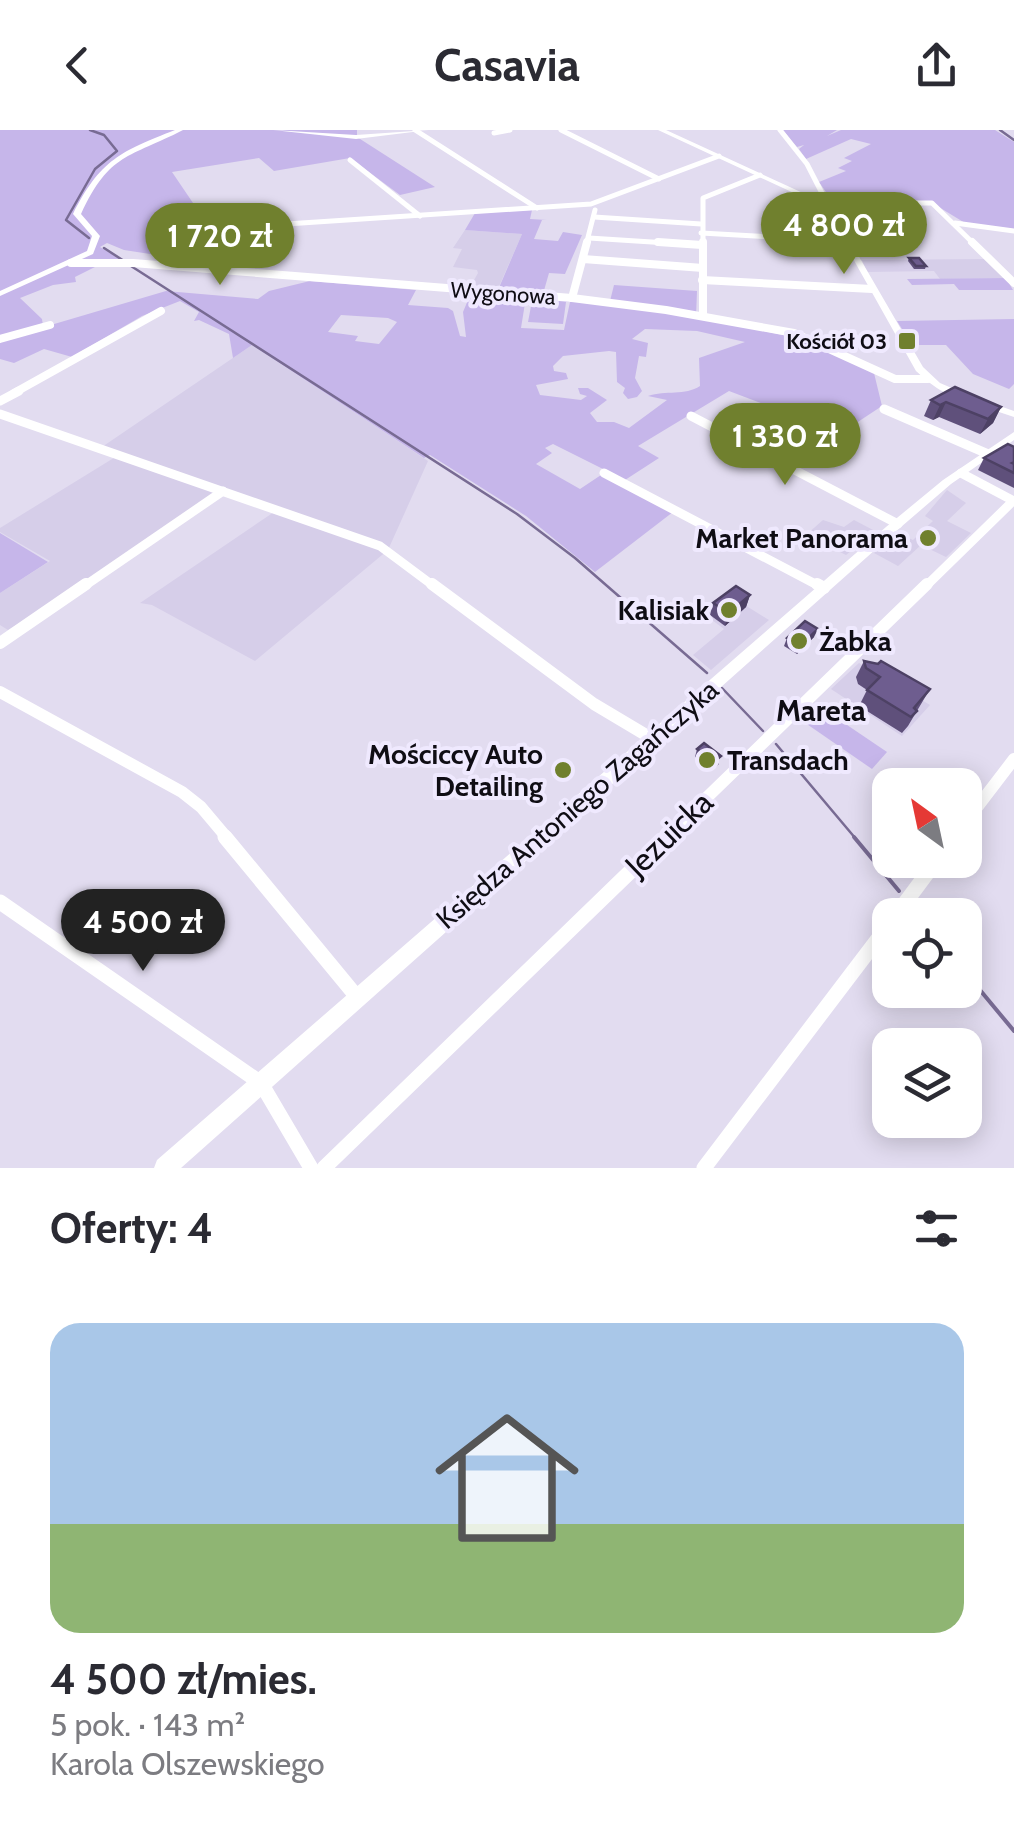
<!DOCTYPE html>
<html lang="pl">
<head>
<meta charset="utf-8">
<style>
	body { margin:0; font-family:Cabin,sans-serif; background:#f7f7f7; color:#2b2b33; height:100vh; display:flex; flex-direction:column; font-size:38px; white-space:nowrap }
	* { box-sizing:border-box; margin:0 }
	p { font-size:32px; color:#7c7c81 }
	.icon { flex:none; width:55px; height:55px; fill:none; stroke:currentColor; stroke-width:2; stroke-linecap:round; stroke-linejoin:round }
	.map { position:relative; height:1038px; overflow:hidden }
	.details { display:flex; flex-direction:column; background:#fff; flex:1 }
	.details>* { flex:none }
	.needle { width:65px; rotate:327deg }
	.tools { position:absolute; left:872px; top:638px; display:grid; gap:20px }
	.tools a { display:grid; place-items:center; width:110px; height:110px; border-radius:20px; background:#fff; box-shadow:0 5px 25px #0003; font-size:50px }
	.price { position:absolute; translate:-50% -85px; padding:0 22px; border-radius:35px; background:#70802e; color:#fff; font-size:32px; line-height:65px; filter:drop-shadow(0 2px 5px #0008) }
	.price::after { content:''; position:absolute; left:50%; top:60px; width:30px; height:22px; margin-left:-15px; background:inherit; clip-path:polygon(0 0,100% 0,50% 100%) }
	.price.current { background:#222; color:#fff }
	ul { padding:0; list-style:none }
	li { display:grid; align-content:center; gap:20px; height:530px; padding:0 50px }
	li span { display:grid; place-items:center; height:310px; border-radius:30px; color:#555 }
	li>.icon { margin-inline-start:auto }
	span .icon { width:180px; height:180px; fill:#fffc; stroke-width:1 }
	li b { font-size:42px }
	h2 { display:flex; justify-content:space-between; align-items:center; height:120px; padding:0 50px; font-size:42px }
	header { display:flex; justify-content:space-between; align-items:center; height:130px; padding:0 50px; background:#fff; font-size:45px; font-weight:800 }
	.map>svg:first-child { display:block }
</style>
</head>
<body>
<header><svg class="icon" aria-label="back" viewBox="0 0 24 24"><path d="M15 5l-7 7 7 7"/></svg>Casavia<svg class="icon" aria-label="share" viewBox="0 0 24 24"><path d="M12 15V3M7 8l5-5 5 5M5 13v7h14v-7"/></svg></header>
<div class="map">
<svg width="1014" height="1038" viewBox="0 0 1014 1038">
	<rect width="100%" height="100%" fill="#e2dcf0"/>
	<g fill="#d6cee9">
		<polygon points="465,100 522,104 497,161 469,159 478,143 477,140 453,137 462,119 453,118"/>
		<polygon points="986,129 1006,148 940,149 934,141 867,142 862,130"/>
		<polygon points="252,215 428,331 388,420 255,531 152,475 140,473 277,380 221,361 88,453 8,500 0,495 0,463 50,431 0,402 0,398 117,326 99,319"/>
		<polygon points="947,360 966,373 947,391 971,403 946,427 921,415 898,436 874,423 898,403 913,410 933,391 925,386"/>
		<polygon points="823,390 844,397 854,390 875,401 846,425 806,405"/>
		<polygon points="732,467 769,490 711,540 693,525 724,499 708,487"/>
		<polygon points="859,533 930,575 902,606 831,559"/>
	</g>
	<g fill="#c6b6ea" fill-rule="evenodd">
		<polygon points="0,0 357,0 357,7 435,57 400,65 350,28 274,41 259,28 172,42 212,101 250,93 254,99 274,98 248,127 218,124 209,133 124,120 107,113 100,117 125,132 97,136 75,147 76,152 53,155 20,168 42,189 43,196 0,207"/>
		<polygon points="783,0 837,0 827,6 841,0 995,0 1014,12 1014,99 965,93 929,71 848,71 828,65 819,52 846,41 838,38 852,31 844,28 871,14 851,9 806,29 799,19 804,15 797,17"/>
		<polygon points="532,80 530,89 547,90 542,90 534,109 558,111 563,102 582,105 565,144 549,143 543,164 498,160 522,104 465,100 475,83"/>
		<polygon points="1006,148 1013,160 959,160 954,154 912,155 907,149"/>
		<path d="M310,151L416,160L408,175L448,178L453,181L460,206L466,207L463,182L471,163L526,167L521,198L564,200L570,172H566L563,194L528,192L532,171H610L614,155L697,161L696,187L807,210L874,243L882,276L832,309L790,289L793,285L729,261L638,316L659,328L625,350L553,314L545,318L552,323L536,334L580,359L601,345L673,382L595,442L526,386L430,325L424,328L252,215L233,228L229,204L199,190L194,191L199,182L180,171L142,186L72,227L44,219L14,233L0,229V210L166,161L258,169L269,161ZM341,185L388,188L397,192L379,214L355,211L358,206L328,202ZM645,199L697,201L745,212L699,228L700,256C685,266 666,260 648,266L667,270L629,298L614,292H597L590,283L607,270L588,258H578L580,264L587,266L581,270L540,265L536,255L568,249L566,243L554,241L553,236L563,226L609,221L616,222L617,252L625,258L623,263L628,269L637,267L642,261L635,248L639,226L646,227L648,213L632,209Z"/>
		<polygon points="1014,189 1014,254 1009,259 973,244 946,215 912,215 897,191"/>
		<polygon points="0,403 48,432 0,463"/>
		<polygon points="816,574 887,622 872,639 801,590"/>
	</g>
	<g fill="none" stroke-linecap="round" stroke-linejoin="round">
		<g stroke="#786b93" stroke-width="2.5">
			<polyline points="1000,0 1014,10"/>
			<polyline points="89,108 66,90 95,39 117,21 104,5 90,0"/>
			<polyline points="104,118 124,131"/>
			<polyline points="131,136 517,384 575,428 707,543"/>
			<polyline points="722,558 763,601"/>
			<polyline points="776,614 856,709"/>
		</g>
		<g stroke="#786b93" stroke-width="4">
			<polyline points="854,707 899,761"/>
			<polyline points="914,780 918,785"/>
			<polyline points="965,842 1014,901"/>
		</g>
		<g stroke="#fff" stroke-width="5">
			<polyline points="415,0 537,78"/>
			<polyline points="561,0 659,49"/>
			<polyline points="780,0 807,34 826,71 823,74"/>
			<polyline points="494,3 510,0"/>
			<polyline points="350,30 420,86"/>
			<polyline points="825,73 932,73 975,115"/>
			<polyline points="594,87 701,94"/>
			<polyline points="955,93 1014,101"/>
			<polyline points="256,96 591,74 719,26"/>
			<polyline points="701,103 846,111"/>
			<polyline points="589,108 699,115"/>
			<polyline points="586,115 595,80"/>
			<polyline points="703,115 703,68 760,45"/>
		</g>
		<g stroke="#fff" stroke-width="8">
			<polyline points="658,112 702,115"/>
			<polyline points="703,112 703,186"/>
			<polyline points="972,112 1014,153"/>
			<polyline points="583,129 703,138"/>
			<polyline points="71,133 133,133 572,168 666,180 794,203 895,249 928,249"/>
			<polyline points="702,150 872,159"/>
			<polyline points="572,168 587,112"/>
			<polyline points="0,209 50,195"/>
			<polyline points="14,263 161,181"/>
		</g>
		<g stroke="#fff" stroke-width="9">
			<polyline points="0,271 19,261"/>
			<polyline points="884,279 988,324"/>
			<polyline points="0,284 380,416 435,457"/>
			<polyline points="691,286 898,394"/>
			<polyline points="604,343 821,457"/>
			<polyline points="961,343 1014,371"/>
			<polyline points="83,457 223,361"/>
			<polyline points="925,457 1013,371"/>
		</g>
		<g stroke="#fff" stroke-width="12">
			<polyline points="432,454 594,574 651,608"/>
			<polyline points="817,454 824,458"/>
			<polyline points="0,513 86,454"/>
			<polyline points="0,562 182,662 201,677 228,709"/>
			<polyline points="965,693 1014,629"/>
			<polyline points="664,709 927,454"/>
		</g>
		<g stroke="#fff" stroke-width="15">
			<polyline points="225,707 357,867"/>
			<polyline points="0,772 261,953 311,1038"/>
			<polyline points="896,785 937,730"/>
			<polyline points="324,1038 666,707"/>
			<polyline points="704,1038 890,793"/>
		</g>
		<g fill="#fff" fill-rule="evenodd">
			<path d="M175,0H183C129,28 110,22 81,84L100,106L93,124L0,166V161L87,121L92,106L73,84C100,30 121,21 175,0Z"/>
			<polygon points="273,0 356,5 429,0 356,9"/>
			<path d="M658,0H666L829,75L923,237L940,253L968,265V269C948,268 931,255 916,241L824,77Z"/>
			<polygon points="985,271 1014,281 1014,287 981,276 981,272"/>
			<polygon points="1014,302 1014,310 951,354 894,403 181,1038 154,1038 157,1030 886,397 943,350"/>
		</g>
	</g>
	<g fill="#5f507b">
		<polygon points="909,128 926,136 925,139 914,139 908,131"/>
		<polygon points="931,270 1001,277 993,293 980,304 939,287 933,290 924,286"/>
		<polygon points="1014,317 1014,358 978,340 984,328"/>
		<polygon points="750,465 746,477 725,496 710,485 713,473"/>
		<polygon points="814,507 797,524 784,516 787,508"/>
		<polygon points="864,531 930,559 908,596 902,603 859,576 867,560 858,554 856,547"/>
		<polygon points="697,619 719,634 712,640 695,627"/>
	</g>
	<g fill="#4d4164">
		<polygon points="946,272 939,287 933,290 940,275"/>
		<polygon points="1001,277 993,293 980,304 988,289"/>
		<polygon points="750,465 746,477 725,496 729,483"/>
		<polygon points="818,499 814,507 797,524 800,516"/>
	</g>
	<g fill="#6e5d8f" stroke="#4d4164" stroke-width="2.5">
		<polygon points="909,128 919,128 926,136 916,136"/>
		<polygon points="955,257 1001,277 988,289 946,272 940,275 931,270"/>
		<polygon points="1008,314 1014,317 1014,332 1012,333 1014,334 1014,343 984,328"/>
		<polygon points="736,456 750,465 729,483 713,473"/>
		<polygon points="805,491 818,499 800,516 787,508"/>
		<polygon points="864,531 878,534 881,531 930,559 914,578 917,581 911,587 867,560 880,547 866,538"/>
		<polygon points="704,613 721,626 714,632 697,619"/>
	</g>
	<g fill="#70802e" stroke="#efe9fe" stroke-width="4">
		<rect x="897" y="201" width="20" height="20" rx="5"/>
		<circle cx="928" cy="408" r="10"/>
		<circle cx="729" cy="480" r="10"/>
		<circle cx="799" cy="511" r="10"/>
		<circle cx="707" cy="630" r="10"/>
		<circle cx="563" cy="640" r="10"/>
	</g>
	<g text-anchor="middle" stroke-width="8" stroke-linejoin="round" paint-order="stroke">
		<g font-size="22" fill="#0f0d14" stroke="#efe9fe">
			<text transform="translate(503 163) rotate(4)" y="8">Wygonowa</text>
		</g>
		<g font-size="22" font-weight="bold" fill="#0f0d14" stroke="#efe9fe" text-anchor="end">
			<text x="887" y="219">Kościół 03</text>
		</g>
		<g font-size="28" font-weight="bold" fill="#0f0d14" stroke="#efe9fe" text-anchor="end">
			<text x="908" y="418">Market Panorama</text>
			<text x="709" y="490">Kalisiak</text>
			<text x="819" y="521" text-anchor="start">Żabka</text>
			<text x="543" y="634">Mościccy Auto<tspan x="543" dy="32">Detailing</tspan></text>
			<text x="727" y="640" text-anchor="start">Transdach</text>
		</g>
		<g font-size="28" fill="#0f0d14" stroke="#efe9fe">
			<text transform="translate(577 674) rotate(-41)" y="10">Księdza Antoniego Zagańczyka</text>
		</g>
		<g font-size="30" font-weight="bold" fill="#0f0d14" stroke="#efe9fe">
			<text x="821" y="591">Mareta</text>
		</g>
		<g font-size="32" fill="#0f0d14" stroke="#efe9fe">
			<text transform="translate(669 704) rotate(-44)" y="11">Jezuicka</text>
		</g>
	</g>
</svg>
<div class="tools">
<a><svg class="needle" viewBox="-14 -14 28 28"><path d="M0-13l5 13h-10z" fill="#e53935"/><path d="M0 13l5-13h-10z" fill="#7c7c81"/></svg></a>
<a><svg class="icon" aria-label="locate" viewBox="0 0 24 24"><circle cx="12" cy="12" r="6"/><path d="M12 2v4M12 18v4M2 12h4M18 12h4"/></svg></a>
<a><svg class="icon" aria-label="layers" viewBox="0 0 24 24"><path d="M12 4l9 5-9 5-9-5zM3 14l9 5 9-5"/></svg></a>
</div>
<b class="price" style="left:844px;top:147px">4 800 zł</b>
<b class="price" style="left:220px;top:158px">1 720 zł</b>
<b class="price" style="left:785px;top:358px">1 330 zł</b>
<b class="price current" style="left:143px;top:844px">4 500 zł</b>
</div>
<section class="details">
<h2>Oferty: 4<svg class="icon" aria-label="filters" viewBox="0 0 24 24"><path d="M4 7h16M4 17h16"/><circle cx="9" cy="7" r="2"/><circle cx="15" cy="17" r="2"/></svg></h2>
<ul>
<li><span style="background:linear-gradient(#a9c7e8 65%,#8fb573 0)"><svg class="icon" aria-label="home" viewBox="0 0 24 24"><path d="M3 11l9-7 9 7M6 9v11h12V9"/></svg></span><div><b>4 500 zł/mies.</b><p>5 pok. · 143 m²</p><p>Karola Olszewskiego</p></div></li>
</ul>
</section>
</body>
</html>
